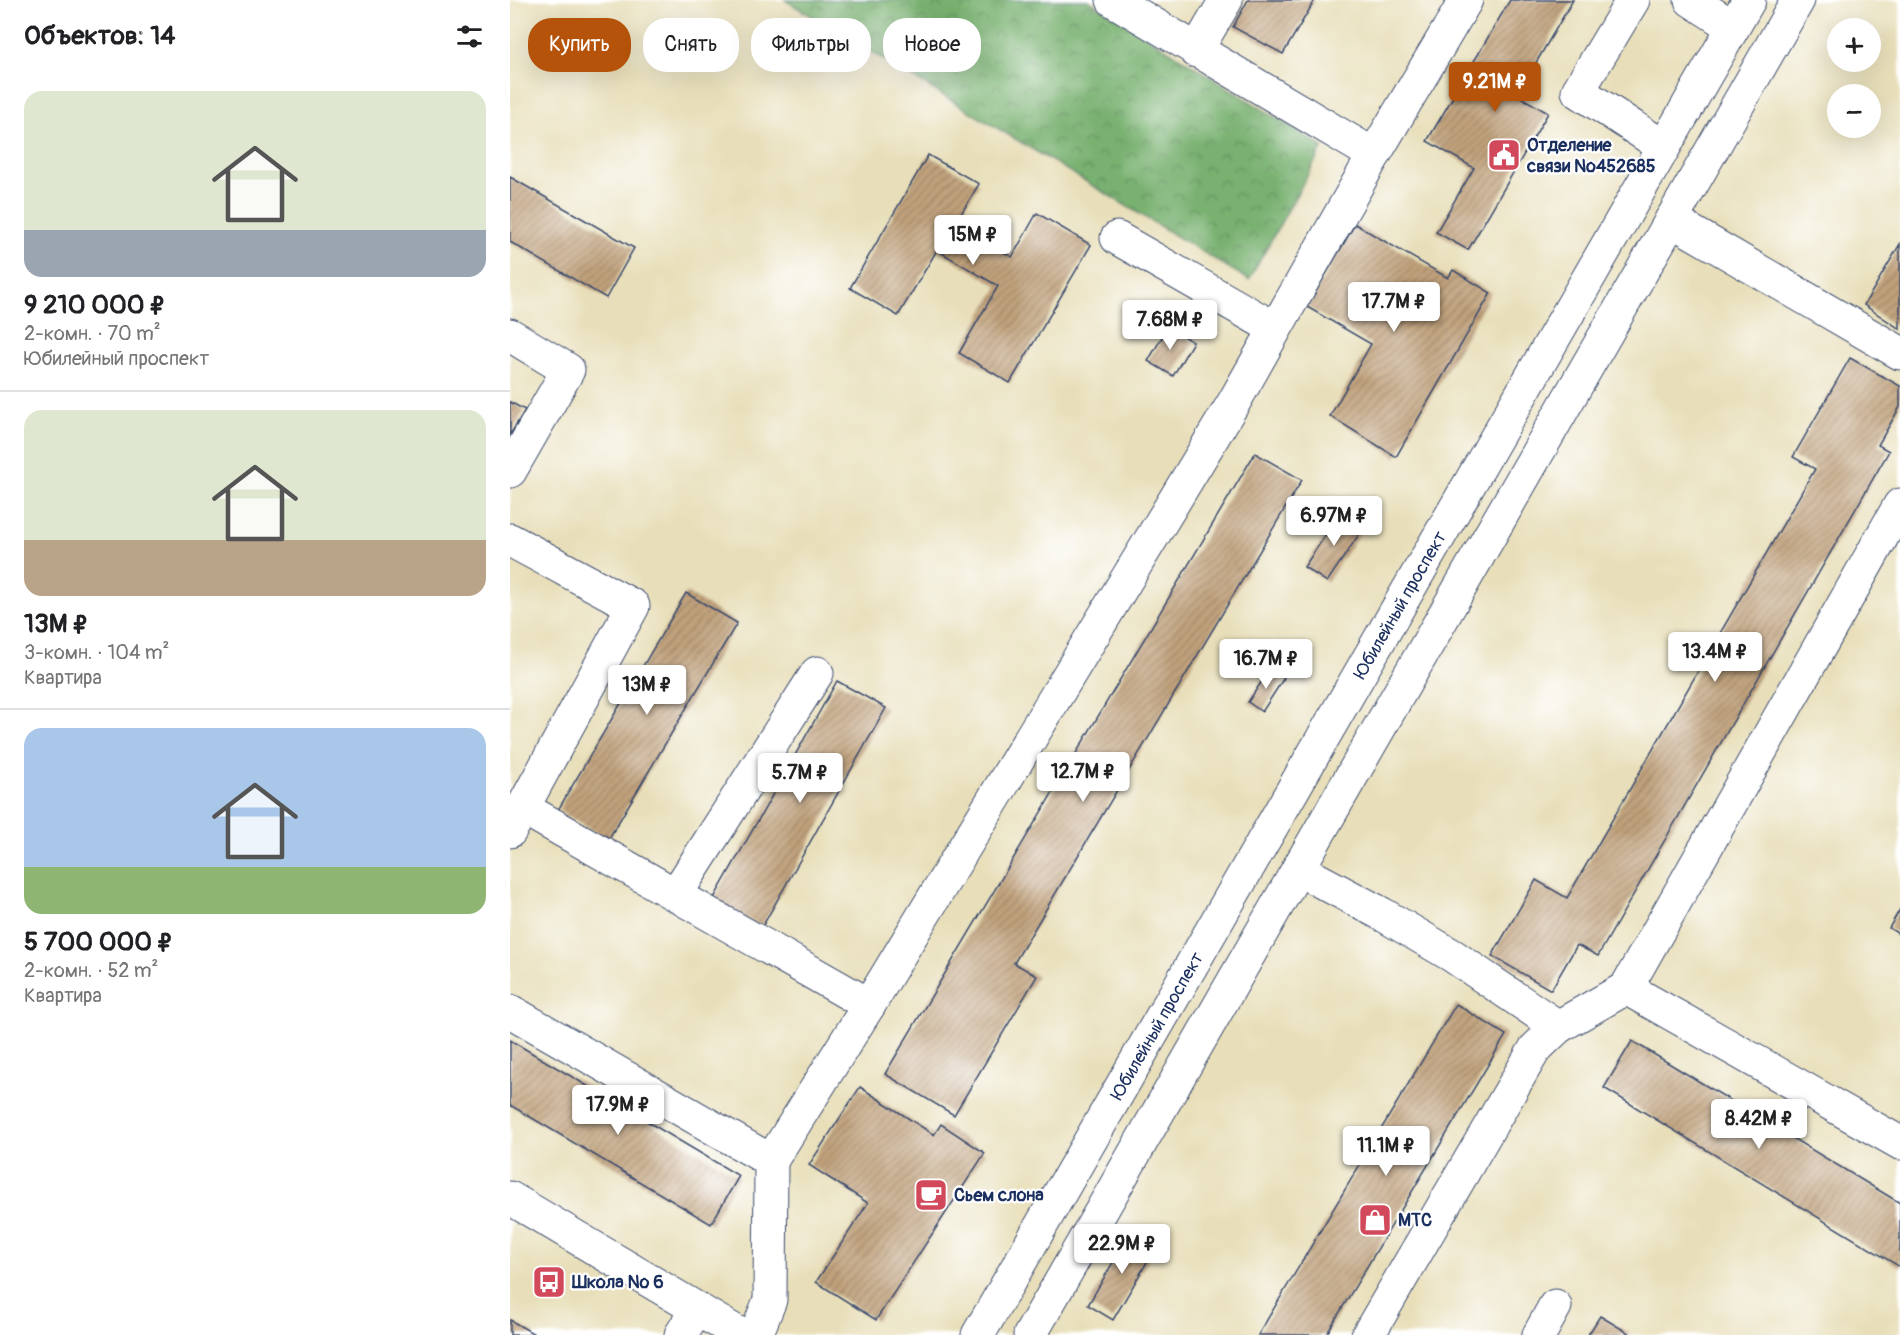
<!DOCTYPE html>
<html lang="ru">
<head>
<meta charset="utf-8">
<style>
	body { margin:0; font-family:Pangolin,sans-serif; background:#f2f2f2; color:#202124; height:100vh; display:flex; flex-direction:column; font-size:22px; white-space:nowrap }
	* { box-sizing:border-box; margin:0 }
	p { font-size:20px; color:#757577 }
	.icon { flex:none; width:33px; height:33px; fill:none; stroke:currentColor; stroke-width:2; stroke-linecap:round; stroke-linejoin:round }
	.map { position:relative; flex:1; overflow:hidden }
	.side { display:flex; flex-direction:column; background:#fff; width:510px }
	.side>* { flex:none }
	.hud { position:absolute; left:18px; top:18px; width:570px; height:54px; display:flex; gap:12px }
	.fabs { position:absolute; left:1317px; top:18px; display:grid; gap:12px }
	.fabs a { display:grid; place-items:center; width:54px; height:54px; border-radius:50%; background:#fff; box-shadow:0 6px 24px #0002; font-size:30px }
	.price { position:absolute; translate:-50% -51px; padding:0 14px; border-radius:6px; background:#fff; color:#222; font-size:20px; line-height:39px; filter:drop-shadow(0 2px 3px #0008) }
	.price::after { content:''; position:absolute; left:50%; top:36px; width:18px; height:14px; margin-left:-9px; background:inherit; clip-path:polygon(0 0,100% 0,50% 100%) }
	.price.active { background:#b45309; color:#fff }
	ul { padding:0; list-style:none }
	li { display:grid; align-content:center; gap:12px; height:318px; padding:0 24px }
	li+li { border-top:2px solid #e0e0e0 }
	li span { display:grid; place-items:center; height:186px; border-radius:18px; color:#555 }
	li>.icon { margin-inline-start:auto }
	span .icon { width:108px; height:108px; fill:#fffc; stroke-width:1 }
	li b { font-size:26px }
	h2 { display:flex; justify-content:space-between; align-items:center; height:72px; padding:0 24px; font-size:26px }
	.pill { padding:0 21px; border-radius:24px; background:#fff; box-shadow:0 6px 24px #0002; font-size:21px; line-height:54px }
	.pill.active { background:#b45309; color:#fff }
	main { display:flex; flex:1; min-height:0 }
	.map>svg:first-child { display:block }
</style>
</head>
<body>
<main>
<section class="side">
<h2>Объектов: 14<svg class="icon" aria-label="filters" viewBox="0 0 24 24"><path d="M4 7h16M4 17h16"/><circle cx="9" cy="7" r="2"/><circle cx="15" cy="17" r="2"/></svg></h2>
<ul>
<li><span style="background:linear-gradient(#dfe7d0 75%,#9aa5b1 0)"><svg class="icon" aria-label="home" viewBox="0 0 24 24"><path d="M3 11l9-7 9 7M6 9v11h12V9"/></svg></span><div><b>9 210 000 ₽</b><p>2-комн. · 70 m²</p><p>Юбилейный проспект</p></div></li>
<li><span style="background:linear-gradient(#dfe7d0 70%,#b9a48a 0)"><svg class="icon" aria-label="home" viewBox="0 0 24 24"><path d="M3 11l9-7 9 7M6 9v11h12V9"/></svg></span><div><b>13M ₽</b><p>3-комн. · 104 m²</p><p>Квартира</p></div></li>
<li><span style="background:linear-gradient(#a9c7e8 75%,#8fb573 0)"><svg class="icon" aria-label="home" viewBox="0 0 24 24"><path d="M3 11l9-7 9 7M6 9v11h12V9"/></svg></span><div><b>5 700 000 ₽</b><p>2-комн. · 52 m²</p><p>Квартира</p></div></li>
</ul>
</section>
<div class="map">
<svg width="1390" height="1335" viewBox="0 0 1390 1335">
	<defs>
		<pattern id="forest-crowns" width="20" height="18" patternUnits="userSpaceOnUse" patternTransform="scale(1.5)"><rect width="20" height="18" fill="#78b170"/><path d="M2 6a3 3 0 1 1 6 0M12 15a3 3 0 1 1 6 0" fill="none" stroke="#62905f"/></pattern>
		<pattern id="building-hatch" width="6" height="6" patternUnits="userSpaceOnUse" patternTransform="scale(1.5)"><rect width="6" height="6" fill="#c1a27b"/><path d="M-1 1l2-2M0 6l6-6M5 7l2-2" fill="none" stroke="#9c8468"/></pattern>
	</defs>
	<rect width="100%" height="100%" fill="#fff"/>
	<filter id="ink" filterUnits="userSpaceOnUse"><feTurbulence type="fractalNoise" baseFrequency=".0167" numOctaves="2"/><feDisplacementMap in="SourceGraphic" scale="12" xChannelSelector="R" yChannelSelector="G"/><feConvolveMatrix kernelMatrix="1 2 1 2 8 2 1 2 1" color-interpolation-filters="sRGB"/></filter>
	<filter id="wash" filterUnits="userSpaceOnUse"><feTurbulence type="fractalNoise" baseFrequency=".008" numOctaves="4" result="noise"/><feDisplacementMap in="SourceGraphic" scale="24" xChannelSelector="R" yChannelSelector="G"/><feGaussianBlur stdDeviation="1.35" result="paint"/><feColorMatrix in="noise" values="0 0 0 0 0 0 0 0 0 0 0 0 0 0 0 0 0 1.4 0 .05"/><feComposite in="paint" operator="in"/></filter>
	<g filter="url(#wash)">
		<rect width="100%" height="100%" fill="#e8dfba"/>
		<polygon fill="url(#forest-crowns)" stroke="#4a7067" stroke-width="1.5" points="275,0 578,0 813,147 739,280"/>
		<g id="blocks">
			<g fill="url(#building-hatch)">
				<polygon points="738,0 805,0 773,54 723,27"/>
				<polygon points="1000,0 1063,0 1007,95 1038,113 958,250 926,232 964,168 917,141"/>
				<polygon points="418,155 469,184 445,224 502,257 527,213 581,245 500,383 449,353 488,286 427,250 388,316 340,288"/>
				<polygon points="0,177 124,248 96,298 0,242"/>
				<polygon points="845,224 938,278 943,270 981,293 886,457 820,416 861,344 797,307"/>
				<polygon points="1390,244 1390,329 1354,305"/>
				<polygon points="658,327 683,342 663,376 638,361"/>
				<polygon points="1340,358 1390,386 1390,407 1368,445 1379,451 1088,956 1067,945 1041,990 982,956 1026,880 1057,898 1305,469 1283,457"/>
				<polygon points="0,402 15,410 0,435"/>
				<polygon points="745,453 792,480 504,963 527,976 444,1115 375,1074"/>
				<polygon points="831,512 854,527 817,582 794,567"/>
				<polygon points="176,593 227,623 98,840 48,810"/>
				<polygon points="760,669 774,678 752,712 738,702"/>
				<polygon points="327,681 376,708 252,927 203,900"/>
				<polygon points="1390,909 1390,935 1379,928"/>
				<polygon points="946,1004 996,1035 816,1335 748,1335"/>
				<polygon points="0,1040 229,1176 201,1224 0,1105"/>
				<polygon points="1122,1041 1390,1203 1390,1267 1094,1088"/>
				<polygon points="350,1087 424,1135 431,1124 475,1153 366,1320 306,1282 358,1203 299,1165"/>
				<polygon points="622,1230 647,1245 603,1320 578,1305"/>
				<polygon points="1090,1316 1122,1335 1078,1335"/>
				<polygon points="0,1320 26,1335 0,1335"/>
			</g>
		</g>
	</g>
	<g filter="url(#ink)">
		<use href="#blocks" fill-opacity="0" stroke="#3a496c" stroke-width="1.5"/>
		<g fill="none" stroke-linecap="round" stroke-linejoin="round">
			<defs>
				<g id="minor">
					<polyline points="603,0 864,155"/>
					<polyline points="1123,0 1068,91 1154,147"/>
					<polyline points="1181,0 1223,27"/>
					<polyline points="686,51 716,0"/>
					<polyline points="1161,220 1390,353"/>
					<polyline points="607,238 764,328"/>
					<polyline points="0,335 58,370 0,471"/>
					<polyline points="0,540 123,606 0,831"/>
					<polyline points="13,808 359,1005"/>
					<polyline points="788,869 872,914 943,956 1048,1027 1025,1049 858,1335"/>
					<polyline points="166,894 307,673"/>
					<polyline points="1116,988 1390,505"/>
					<polyline points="0,1011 261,1161 260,1300 246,1335"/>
					<polyline points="1048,1027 1116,988 1390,1143"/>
					<polyline points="261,1161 359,1005 724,402 864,155 956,0"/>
					<polyline points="171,1335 187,1309"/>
					<polyline points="1029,1335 1045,1306"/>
				</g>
				<g id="major">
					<polyline points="0,1198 231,1335"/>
					<polyline points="468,1335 1239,0"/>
					<polyline points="520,1335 1288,0"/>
				</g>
			</defs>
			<use href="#minor" stroke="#3a496c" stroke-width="35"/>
			<use href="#major" stroke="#3a496c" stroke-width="35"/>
			<use href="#minor" stroke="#fff" stroke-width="33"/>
			<use href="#major" stroke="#fff" stroke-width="33"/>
		</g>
	</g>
	<defs>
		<symbol id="civic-square" viewBox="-11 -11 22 22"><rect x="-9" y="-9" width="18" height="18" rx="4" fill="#d1495b" stroke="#fff"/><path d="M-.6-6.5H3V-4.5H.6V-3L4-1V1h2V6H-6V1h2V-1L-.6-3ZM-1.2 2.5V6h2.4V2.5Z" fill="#fff"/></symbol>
		<symbol id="cafe-square" viewBox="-11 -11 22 22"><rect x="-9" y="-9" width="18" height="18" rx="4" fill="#d1495b" stroke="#fff"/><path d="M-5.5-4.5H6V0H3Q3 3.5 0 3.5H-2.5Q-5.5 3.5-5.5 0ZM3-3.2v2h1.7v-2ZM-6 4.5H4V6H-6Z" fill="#fff"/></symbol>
		<symbol id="shop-square" viewBox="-11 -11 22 22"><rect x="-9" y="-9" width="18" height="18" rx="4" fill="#d1495b" stroke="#fff"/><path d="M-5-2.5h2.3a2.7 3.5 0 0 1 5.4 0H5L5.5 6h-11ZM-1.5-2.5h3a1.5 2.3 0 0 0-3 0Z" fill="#fff"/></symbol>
		<symbol id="bus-square" viewBox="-11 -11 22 22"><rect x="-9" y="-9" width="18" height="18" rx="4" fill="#d1495b" stroke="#fff"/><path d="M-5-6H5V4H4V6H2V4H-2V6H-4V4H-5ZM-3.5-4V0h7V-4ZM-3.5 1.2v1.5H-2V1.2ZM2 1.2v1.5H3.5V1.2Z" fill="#fff"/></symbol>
	</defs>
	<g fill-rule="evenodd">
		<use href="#civic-square" x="975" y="136" width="38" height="38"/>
		<use href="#cafe-square" x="402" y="1176" width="38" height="38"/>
		<use href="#shop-square" x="846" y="1201" width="38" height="38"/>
		<use href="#bus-square" x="20" y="1263" width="38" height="38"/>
	</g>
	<g text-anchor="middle" stroke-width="4.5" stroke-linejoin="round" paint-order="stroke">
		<g font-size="18" font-weight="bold" fill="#1b2f5e" stroke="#fff" text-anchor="start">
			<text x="1017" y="151">Отделение<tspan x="1017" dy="21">связи №452685</tspan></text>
			<text x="444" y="1201">Сьем слона</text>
			<text x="888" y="1226">МТС</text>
			<text x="62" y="1288">Школа № 6</text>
		</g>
		<g font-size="18" fill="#1b2f5e" stroke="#fff">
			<text transform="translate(890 605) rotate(-60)" y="6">Юбилейный проспект</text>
			<text transform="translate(647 1026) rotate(-60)" y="6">Юбилейный проспект</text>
		</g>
	</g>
</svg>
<div class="fabs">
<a>+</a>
<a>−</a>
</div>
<b class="price active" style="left:985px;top:113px">9.21M ₽</b>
<b class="price" style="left:463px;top:266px">15M ₽</b>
<b class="price" style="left:884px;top:333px">17.7M ₽</b>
<b class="price" style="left:660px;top:351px">7.68M ₽</b>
<b class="price" style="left:824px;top:547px">6.97M ₽</b>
<b class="price" style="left:1205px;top:683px">13.4M ₽</b>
<b class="price" style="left:756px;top:690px">16.7M ₽</b>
<b class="price" style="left:137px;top:716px">13M ₽</b>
<b class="price" style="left:573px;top:803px">12.7M ₽</b>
<b class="price" style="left:290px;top:804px">5.7M ₽</b>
<b class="price" style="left:108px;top:1136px">17.9M ₽</b>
<b class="price" style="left:1249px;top:1150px">8.42M ₽</b>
<b class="price" style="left:876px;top:1177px">11.1M ₽</b>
<b class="price" style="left:612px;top:1275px">22.9M ₽</b>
<div class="hud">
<a class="pill active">Купить</a>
<a class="pill">Снять</a>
<a class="pill">Фильтры</a>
<a class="pill">Новое</a>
</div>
</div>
</main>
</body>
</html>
